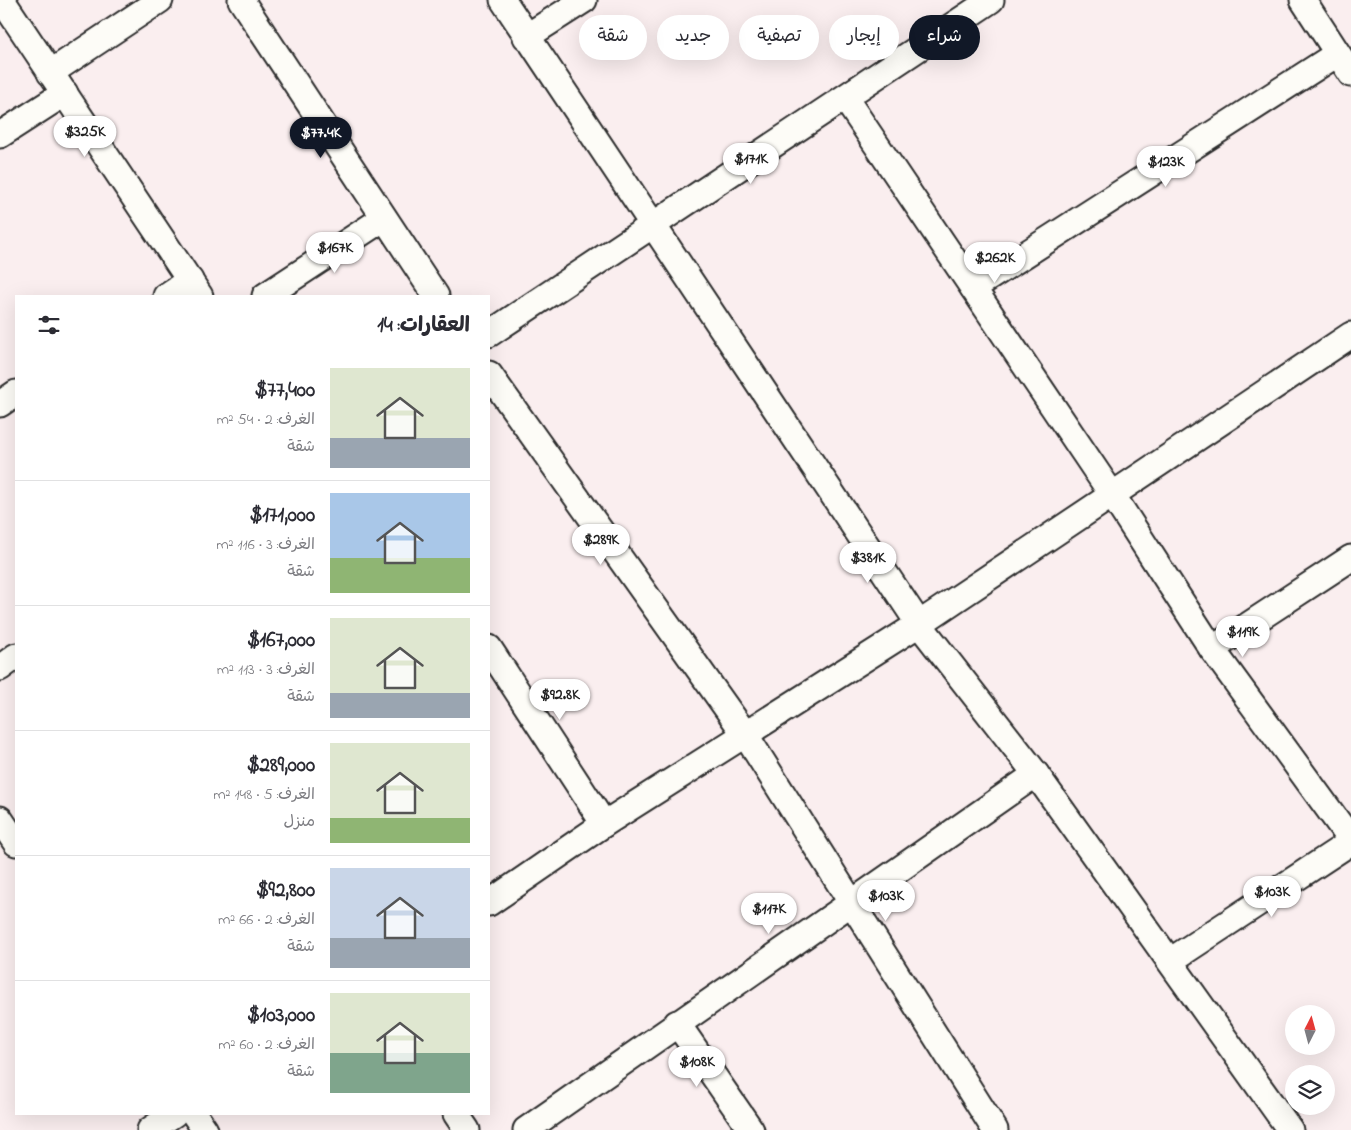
<!DOCTYPE html>
<html lang="ar">
<head>
<meta charset="utf-8">
<style>
	body { margin:0; font-family:"Indie Flower","Playpen Sans Arabic",sans-serif; background:#f2f2f3; color:#2b2b33; direction:rtl; height:100vh; display:flex; flex-direction:column; font-size:19px; white-space:nowrap }
	* { box-sizing:border-box; margin:0 }
	p { font-size:16px; color:#7c7c81 }
	.icon { flex:none; width:28px; height:28px; fill:none; stroke:currentColor; stroke-width:2; stroke-linecap:round; stroke-linejoin:round }
	.map { position:relative; flex:1; overflow:hidden; direction:ltr }
	.side { position:absolute; left:15px; top:295px; width:475px; height:820px; display:flex; flex-direction:column; background:#fff; border-radius:0px; box-shadow:0 5px 20px #0002; direction:rtl }
	.side>* { flex:none }
	.top-card { position:absolute; left:505px; top:15px; width:475px; height:45px; direction:rtl; display:flex; gap:10px }
	.needle { width:32px; rotate:6deg }
	.tools { position:absolute; left:1285px; top:1005px; display:grid; gap:10px }
	.tools a { display:grid; place-items:center; width:50px; height:50px; border-radius:50%; background:#fff; box-shadow:0 5px 20px #0002; font-size:25px }
	.price { position:absolute; translate:-50% -42px; padding:0 11px; border-radius:18px; background:#fff; color:#222; font-size:16px; line-height:32px; filter:drop-shadow(0 1px 2px #0008) }
	.price::after { content:''; position:absolute; left:50%; top:30px; width:15px; height:11px; margin-left:-8px; background:inherit; clip-path:polygon(0 0,100% 0,50% 100%) }
	.price.on { background:#111827; color:#fff }
	ul { padding:0; list-style:none }
	li { display:flex; align-items:center; gap:15px; height:125px; padding:0 20px }
	li+li { border-top:1px solid #e1e1e2 }
	li span { display:grid; place-items:center; flex:none; width:140px; height:100px; border-radius:0px; color:#555 }
	li>.icon { margin-inline-start:auto }
	span .icon { width:60px; height:60px; fill:#fffc; stroke-width:1 }
	li b { font-size:21px }
	h2 { display:flex; justify-content:space-between; align-items:center; height:60px; padding:0 20px; font-size:21px }
	.chip { padding:0 18px; border-radius:22px; background:#fff; box-shadow:0 5px 20px #0002; font-size:18px; line-height:45px }
	.chip.on { background:#111827; color:#fff }
	.map>svg:first-child { display:block }
</style>
</head>
<body>
<div class="map">
<svg width="1351" height="1130" viewBox="0 0 1351 1130">
	<rect width="100%" height="100%" fill="#faeeef"/>
	<filter id="ink" filterUnits="userSpaceOnUse"><feTurbulence type="fractalNoise" baseFrequency=".02" numOctaves="2"/><feDisplacementMap in="SourceGraphic" scale="10" xChannelSelector="R" yChannelSelector="G"/><feConvolveMatrix kernelMatrix="1 2 1 2 8 2 1 2 1" color-interpolation-filters="sRGB"/></filter>
	<g filter="url(#ink)">
		<g fill="none" stroke-linecap="round" stroke-linejoin="round">
			<defs>
				<g id="minor">
					<polyline points="2,0 200,296"/>
					<polyline points="241,0 436,296"/>
					<polyline points="503,0 919,624 1036,774 1290,1130"/>
					<polyline points="1303,0 1351,74"/>
					<polyline points="526,37 584,0"/>
					<polyline points="50,73 160,0"/>
					<polyline points="845,98 1111,493 1212,649 1351,840"/>
					<polyline points="0,135 65,93"/>
					<polyline points="973,288 1337,54"/>
					<polyline points="166,296 190,280"/>
					<polyline points="265,296 384,218"/>
					<polyline points="489,334 991,0"/>
					<polyline points="489,374 745,734 995,1130"/>
					<polyline points="0,404 16,393"/>
					<polyline points="489,648 604,824"/>
					<polyline points="1212,649 1351,558"/>
					<polyline points="0,668 16,656"/>
					<polyline points="0,819 16,843"/>
					<polyline points="489,903 604,824 919,624 1351,335"/>
					<polyline points="1170,961 1351,842"/>
					<polyline points="677,1023 751,1130"/>
					<polyline points="194,1114 205,1130"/>
					<polyline points="456,1114 467,1130"/>
					<polyline points="150,1130 174,1114"/>
					<polyline points="526,1130 1036,774"/>
				</g>
			</defs>
			<use href="#minor" stroke="#2b2b2b" stroke-width="29"/>
			<use href="#minor" stroke="#fdfcf7" stroke-width="25"/>
		</g>
	</g>
</svg>
<div class="tools">
<a><svg class="needle" viewBox="-14 -14 28 28"><path d="M0-13l5 13h-10z" fill="#e53935"/><path d="M0 13l5-13h-10z" fill="#7c7c81"/></svg></a>
<a><svg class="icon" aria-label="layers" viewBox="0 0 24 24"><path d="M12 4l9 5-9 5-9-5zM3 14l9 5 9-5"/></svg></a>
</div>
<b class="price" style="left:85px;top:158px">$325K</b>
<b class="price on" style="left:321px;top:159px">$77.4K</b>
<b class="price" style="left:751px;top:185px">$171K</b>
<b class="price" style="left:1166px;top:188px">$123K</b>
<b class="price" style="left:335px;top:274px">$167K</b>
<b class="price" style="left:995px;top:284px">$262K</b>
<b class="price" style="left:601px;top:566px">$289K</b>
<b class="price" style="left:868px;top:584px">$381K</b>
<b class="price" style="left:1243px;top:658px">$119K</b>
<b class="price" style="left:560px;top:721px">$92.8K</b>
<b class="price" style="left:1272px;top:918px">$103K</b>
<b class="price" style="left:886px;top:922px">$103K</b>
<b class="price" style="left:769px;top:935px">$117K</b>
<b class="price" style="left:697px;top:1088px">$108K</b>
<div class="top-card">
<a class="chip on">شراء</a>
<a class="chip">إيجار</a>
<a class="chip">تصفية</a>
<a class="chip">جديد</a>
<a class="chip">شقة</a>
</div>
<section class="side">
<h2>العقارات: 14<svg class="icon" aria-label="filters" viewBox="0 0 24 24"><path d="M4 7h16M4 17h16"/><circle cx="9" cy="7" r="2"/><circle cx="15" cy="17" r="2"/></svg></h2>
<ul>
<li><span style="background:linear-gradient(#dfe7d0 70%,#9aa5b1 0)"><svg class="icon" aria-label="home" viewBox="0 0 24 24"><path d="M3 11l9-7 9 7M6 9v11h12V9"/></svg></span><div><b>$77,400</b><p>الغرف: 2 · 54 m²</p><p>شقة</p></div></li>
<li><span style="background:linear-gradient(#a9c7e8 65%,#8fb573 0)"><svg class="icon" aria-label="home" viewBox="0 0 24 24"><path d="M3 11l9-7 9 7M6 9v11h12V9"/></svg></span><div><b>$171,000</b><p>الغرف: 3 · 116 m²</p><p>شقة</p></div></li>
<li><span style="background:linear-gradient(#dfe7d0 75%,#9aa5b1 0)"><svg class="icon" aria-label="home" viewBox="0 0 24 24"><path d="M3 11l9-7 9 7M6 9v11h12V9"/></svg></span><div><b>$167,000</b><p>الغرف: 3 · 113 m²</p><p>شقة</p></div></li>
<li><span style="background:linear-gradient(#dfe7d0 75%,#8fb573 0)"><svg class="icon" aria-label="home" viewBox="0 0 24 24"><path d="M3 11l9-7 9 7M6 9v11h12V9"/></svg></span><div><b>$289,000</b><p>الغرف: 5 · 148 m²</p><p>منزل</p></div></li>
<li><span style="background:linear-gradient(#c9d6e8 70%,#9aa5b1 0)"><svg class="icon" aria-label="home" viewBox="0 0 24 24"><path d="M3 11l9-7 9 7M6 9v11h12V9"/></svg></span><div><b>$92,800</b><p>الغرف: 2 · 66 m²</p><p>شقة</p></div></li>
<li><span style="background:linear-gradient(#dfe7d0 60%,#7fa58c 0)"><svg class="icon" aria-label="home" viewBox="0 0 24 24"><path d="M3 11l9-7 9 7M6 9v11h12V9"/></svg></span><div><b>$103,000</b><p>الغرف: 2 · 60 m²</p><p>شقة</p></div></li>
</ul>
</section>
</div>
</body>
</html>
